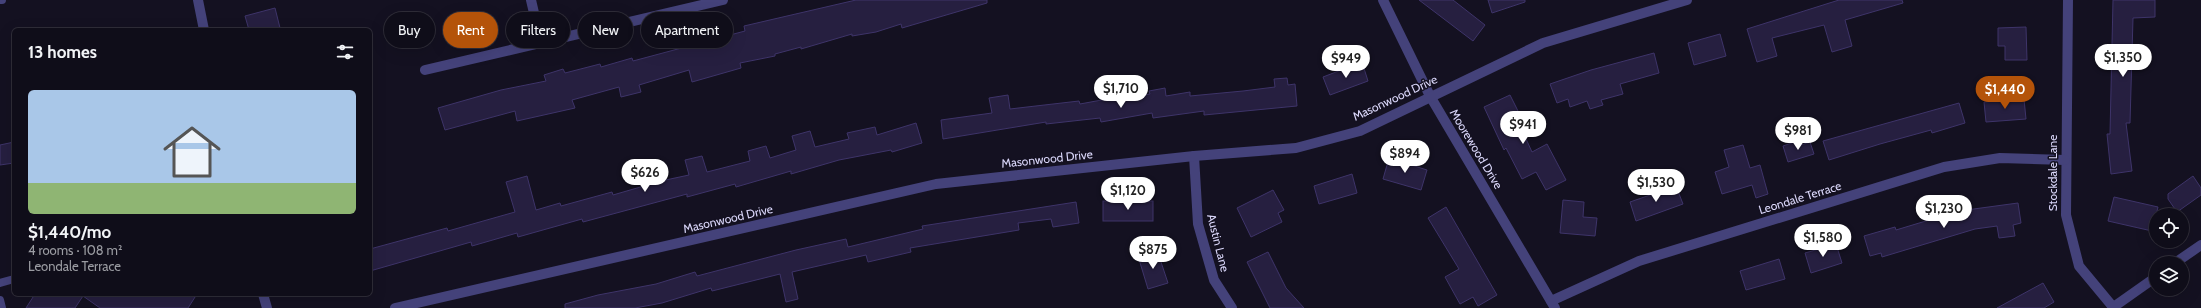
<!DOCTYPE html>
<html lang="en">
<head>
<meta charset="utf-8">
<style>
	body { margin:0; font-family:Cabin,sans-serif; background:#181622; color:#f1f3f6; height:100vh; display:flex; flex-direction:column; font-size:15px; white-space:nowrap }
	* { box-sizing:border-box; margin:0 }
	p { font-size:13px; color:#9b9ca2 }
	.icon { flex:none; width:22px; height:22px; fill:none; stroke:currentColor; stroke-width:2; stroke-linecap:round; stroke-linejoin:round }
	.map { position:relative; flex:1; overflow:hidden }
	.drawer { position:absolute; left:12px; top:28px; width:360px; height:268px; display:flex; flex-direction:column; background:#0f0d19; border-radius:6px; box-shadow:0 4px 16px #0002,0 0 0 1px #2f2d38 }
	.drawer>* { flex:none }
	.top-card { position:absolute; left:384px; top:12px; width:380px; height:36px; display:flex; gap:8px }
	.fabs { position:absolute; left:2149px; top:208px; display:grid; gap:8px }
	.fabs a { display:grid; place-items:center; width:40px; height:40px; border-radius:50%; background:#0f0d19; box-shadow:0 4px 16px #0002,0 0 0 1px #2f2d38; font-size:20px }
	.price { position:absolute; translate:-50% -34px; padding:0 9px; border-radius:14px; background:#fff; color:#222; font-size:13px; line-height:26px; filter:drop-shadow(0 1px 2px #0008) }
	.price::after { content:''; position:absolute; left:50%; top:24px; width:12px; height:9px; margin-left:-6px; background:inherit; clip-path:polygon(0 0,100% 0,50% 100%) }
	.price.on { background:#b45309; color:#fff }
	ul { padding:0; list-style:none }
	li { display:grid; align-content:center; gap:8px; height:212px; padding:0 16px }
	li+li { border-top:1px solid #2f2d38 }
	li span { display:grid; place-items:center; height:124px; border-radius:6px; color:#555 }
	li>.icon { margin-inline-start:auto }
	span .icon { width:72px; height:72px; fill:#fffc; stroke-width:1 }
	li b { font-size:17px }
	h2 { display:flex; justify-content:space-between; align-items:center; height:48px; padding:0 16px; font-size:17px }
	.pill { padding:0 14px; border-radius:18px; background:#0f0d19; box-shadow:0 4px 16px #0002,0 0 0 1px #2f2d38; font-size:14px; line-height:36px }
	.pill.on { background:#b45309; color:#fff }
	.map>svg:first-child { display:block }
</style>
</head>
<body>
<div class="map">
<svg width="2201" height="308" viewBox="0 0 2201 308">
	<rect width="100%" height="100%" fill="#141121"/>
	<g fill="#261f40" stroke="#3e3469">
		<polygon points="856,0 987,0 987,3 902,28 901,24 876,32 852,36 852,34 801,49 801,47 775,54 775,56 740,63 741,68 692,82 689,70 639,85 641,92 621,97 619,87 572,100 575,108 517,121 515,111 445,130 438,108 501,90 546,81 544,75 563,69 565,73 600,64 601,67 632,58 633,61 745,31 744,26"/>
		<polygon points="1419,0 1453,0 1485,25 1473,41"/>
		<polygon points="1488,0 1525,0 1525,2 1492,13"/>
		<polygon points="1839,0 1902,0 1903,3 1845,20 1852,46 1832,52 1824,25 1772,38 1777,56 1757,62 1747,29"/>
		<polygon points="2113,0 2155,0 2155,17 2133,18 2130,123 2126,123 2132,171 2111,174 2107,134 2110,134"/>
		<polygon points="275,8 280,28 273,30 249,30 245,16"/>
		<polygon points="2026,27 2027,60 2005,60 2005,46 1998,46 1998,28"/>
		<polygon points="1720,34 1726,56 1694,65 1688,43"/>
		<polygon points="1654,53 1659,73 1620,84 1623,94 1601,100 1603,105 1590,109 1587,101 1570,107 1568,99 1557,103 1550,84 1591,70"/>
		<polygon points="1362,62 1368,81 1330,95 1323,77"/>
		<polygon points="1287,78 1288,85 1295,84 1297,106 1204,115 1204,111 1153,118 1152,113 1101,122 1100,118 1046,124 1046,122 943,139 941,120 992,113 989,98 1008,95 1010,109 1079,101 1080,104 1107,99 1106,94 1120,91 1122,99 1150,94 1149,91 1165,88 1166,96 1190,92 1190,96 1243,91 1275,87 1274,79"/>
		<polygon points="1510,95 1520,115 1516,117 1532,152 1547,144 1566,180 1546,190 1536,172 1522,179 1506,148 1504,150 1484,107"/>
		<polygon points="2024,99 2026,119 1986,122 1984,102"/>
		<polygon points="1959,103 1965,123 1932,133 1931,130 1880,144 1829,160 1823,141"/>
		<polygon points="916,123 922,143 892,152 891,150 839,160 791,174 791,171 736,187 735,184 687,197 687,194 583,222 582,219 518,237 517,233 472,246 471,242 370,271 370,249 447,228 448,231 515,212 506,182 527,176 536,210 560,203 561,206 612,192 613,195 661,181 689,175 685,160 702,156 707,172 750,161 748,151 766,146 770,158 796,150 792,136 810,131 815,147 849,139 847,133 875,127 877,135"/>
		<polygon points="1800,140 1801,145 1810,142 1814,154 1788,162 1783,146"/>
		<polygon points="14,142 14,163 0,165 0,145"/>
		<polygon points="1743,145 1750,168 1760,165 1768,194 1756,198 1752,185 1722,194 1715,172 1729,167 1724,150"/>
		<polygon points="1389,158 1427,170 1421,190 1383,179"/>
		<polygon points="1352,174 1357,193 1319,204 1314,186"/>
		<polygon points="2193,176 2201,188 2201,195 2177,212 2168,199 2168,194"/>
		<polygon points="1676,186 1683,204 1636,221 1630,202"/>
		<polygon points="1273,190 1284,210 1278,213 1282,222 1251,237 1237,208"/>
		<polygon points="2114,197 2158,207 2152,231 2108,221"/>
		<polygon points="1563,200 1584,202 1583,217 1597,218 1595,236 1560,233"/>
		<rect x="1103" y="201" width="50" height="20"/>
		<polygon points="1076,202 1079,223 1053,227 1051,219 1018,223 1019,230 910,248 911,252 868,262 866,255 792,272 798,299 786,302 780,274 712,291 711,288 662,303 635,308 565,308 565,304 598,295 656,284 695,272 697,276 796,250 846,239 848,247 923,229 922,226"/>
		<polygon points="2018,203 2021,223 2013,225 2015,236 1999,238 1997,226 1975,229 1882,257 1881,253 1870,256 1864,236 1895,227 1896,230 1959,211"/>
		<polygon points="1446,207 1497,295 1478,306 1473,297 1460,304 1445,277 1459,269 1428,218"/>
		<polygon points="1836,244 1842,263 1811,273 1805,253"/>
		<polygon points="1157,250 1168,283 1148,289 1138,256"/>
		<polygon points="1268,252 1286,288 1304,308 1270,308 1247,262"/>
		<polygon points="1779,259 1785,279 1746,290 1740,271"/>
		<polygon points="2043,283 2054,302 2044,308 1997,308"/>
		<polygon points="35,294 197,294 188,308 100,308 83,296 75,308 26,308"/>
	</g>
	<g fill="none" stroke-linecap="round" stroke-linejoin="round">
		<g stroke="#44427a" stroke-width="8">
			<polyline points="0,0 2,0"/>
			<polyline points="0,283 14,279"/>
			<polyline points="0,300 2,308"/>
		</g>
		<g stroke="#44427a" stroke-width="10">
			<polyline points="198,0 204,30"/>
			<polyline points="531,0 541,43"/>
			<polyline points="1383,0 1430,96 1555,308"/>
			<polyline points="2068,0 2066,215 2079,266 2113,307"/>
			<polyline points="425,70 723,0"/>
			<polyline points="1194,156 1198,224 1214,280 1232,308"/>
			<polyline points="2175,263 2201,245"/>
			<polyline points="263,294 267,308"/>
			<polyline points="1551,301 1639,261 1944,167 2000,158 2065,160"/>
			<polyline points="395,308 936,184 1194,156 1296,148 1360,131 1543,43 1687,0"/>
			<polyline points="2112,308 2156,277"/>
		</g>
	</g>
	<g text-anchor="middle" stroke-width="3" stroke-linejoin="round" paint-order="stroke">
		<g font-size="12" fill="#dad7fa" stroke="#141121">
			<text transform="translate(1395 98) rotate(-25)" y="4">Masonwood Drive</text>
			<text transform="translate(1476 149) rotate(59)" y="4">Moorewood Drive</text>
			<text transform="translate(1047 159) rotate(-6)" y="4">Masonwood Drive</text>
			<text transform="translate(2053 173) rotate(-90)" y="4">Stockdale Lane</text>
			<text transform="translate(1800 198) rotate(-17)" y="4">Leondale Terrace</text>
			<text transform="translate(728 219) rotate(-13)" y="4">Masonwood Drive</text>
			<text transform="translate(1218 243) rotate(76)" y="4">Austin Lane</text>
		</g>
	</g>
</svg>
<div class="fabs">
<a><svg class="icon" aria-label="locate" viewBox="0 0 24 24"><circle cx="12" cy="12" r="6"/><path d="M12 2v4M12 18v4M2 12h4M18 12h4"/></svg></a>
<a><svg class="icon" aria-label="layers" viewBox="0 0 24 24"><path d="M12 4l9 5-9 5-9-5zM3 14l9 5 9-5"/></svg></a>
</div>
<b class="price" style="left:2123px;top:78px">$1,350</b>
<b class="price" style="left:1346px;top:79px">$949</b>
<b class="price" style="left:1121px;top:109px">$1,710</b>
<b class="price on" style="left:2005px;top:110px">$1,440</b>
<b class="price" style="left:1523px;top:145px">$941</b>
<b class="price" style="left:1798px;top:151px">$981</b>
<b class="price" style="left:1405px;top:174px">$894</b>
<b class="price" style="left:645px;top:193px">$626</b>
<b class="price" style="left:1656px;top:203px">$1,530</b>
<b class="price" style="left:1128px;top:211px">$1,120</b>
<b class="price" style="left:1944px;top:229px">$1,230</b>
<b class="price" style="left:1823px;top:258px">$1,580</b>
<b class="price" style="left:1153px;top:270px">$875</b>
<div class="top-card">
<a class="pill">Buy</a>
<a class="pill on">Rent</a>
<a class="pill">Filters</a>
<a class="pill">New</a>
<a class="pill">Apartment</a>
</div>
<section class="drawer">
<h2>13 homes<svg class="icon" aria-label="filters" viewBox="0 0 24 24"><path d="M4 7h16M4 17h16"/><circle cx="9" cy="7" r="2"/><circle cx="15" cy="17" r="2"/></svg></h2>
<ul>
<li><span style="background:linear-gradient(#a9c7e8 75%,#8fb573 0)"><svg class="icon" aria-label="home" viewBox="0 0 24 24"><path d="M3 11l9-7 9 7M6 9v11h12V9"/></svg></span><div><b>$1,440/mo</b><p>4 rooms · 108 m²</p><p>Leondale Terrace</p></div></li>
</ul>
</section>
</div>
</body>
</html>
